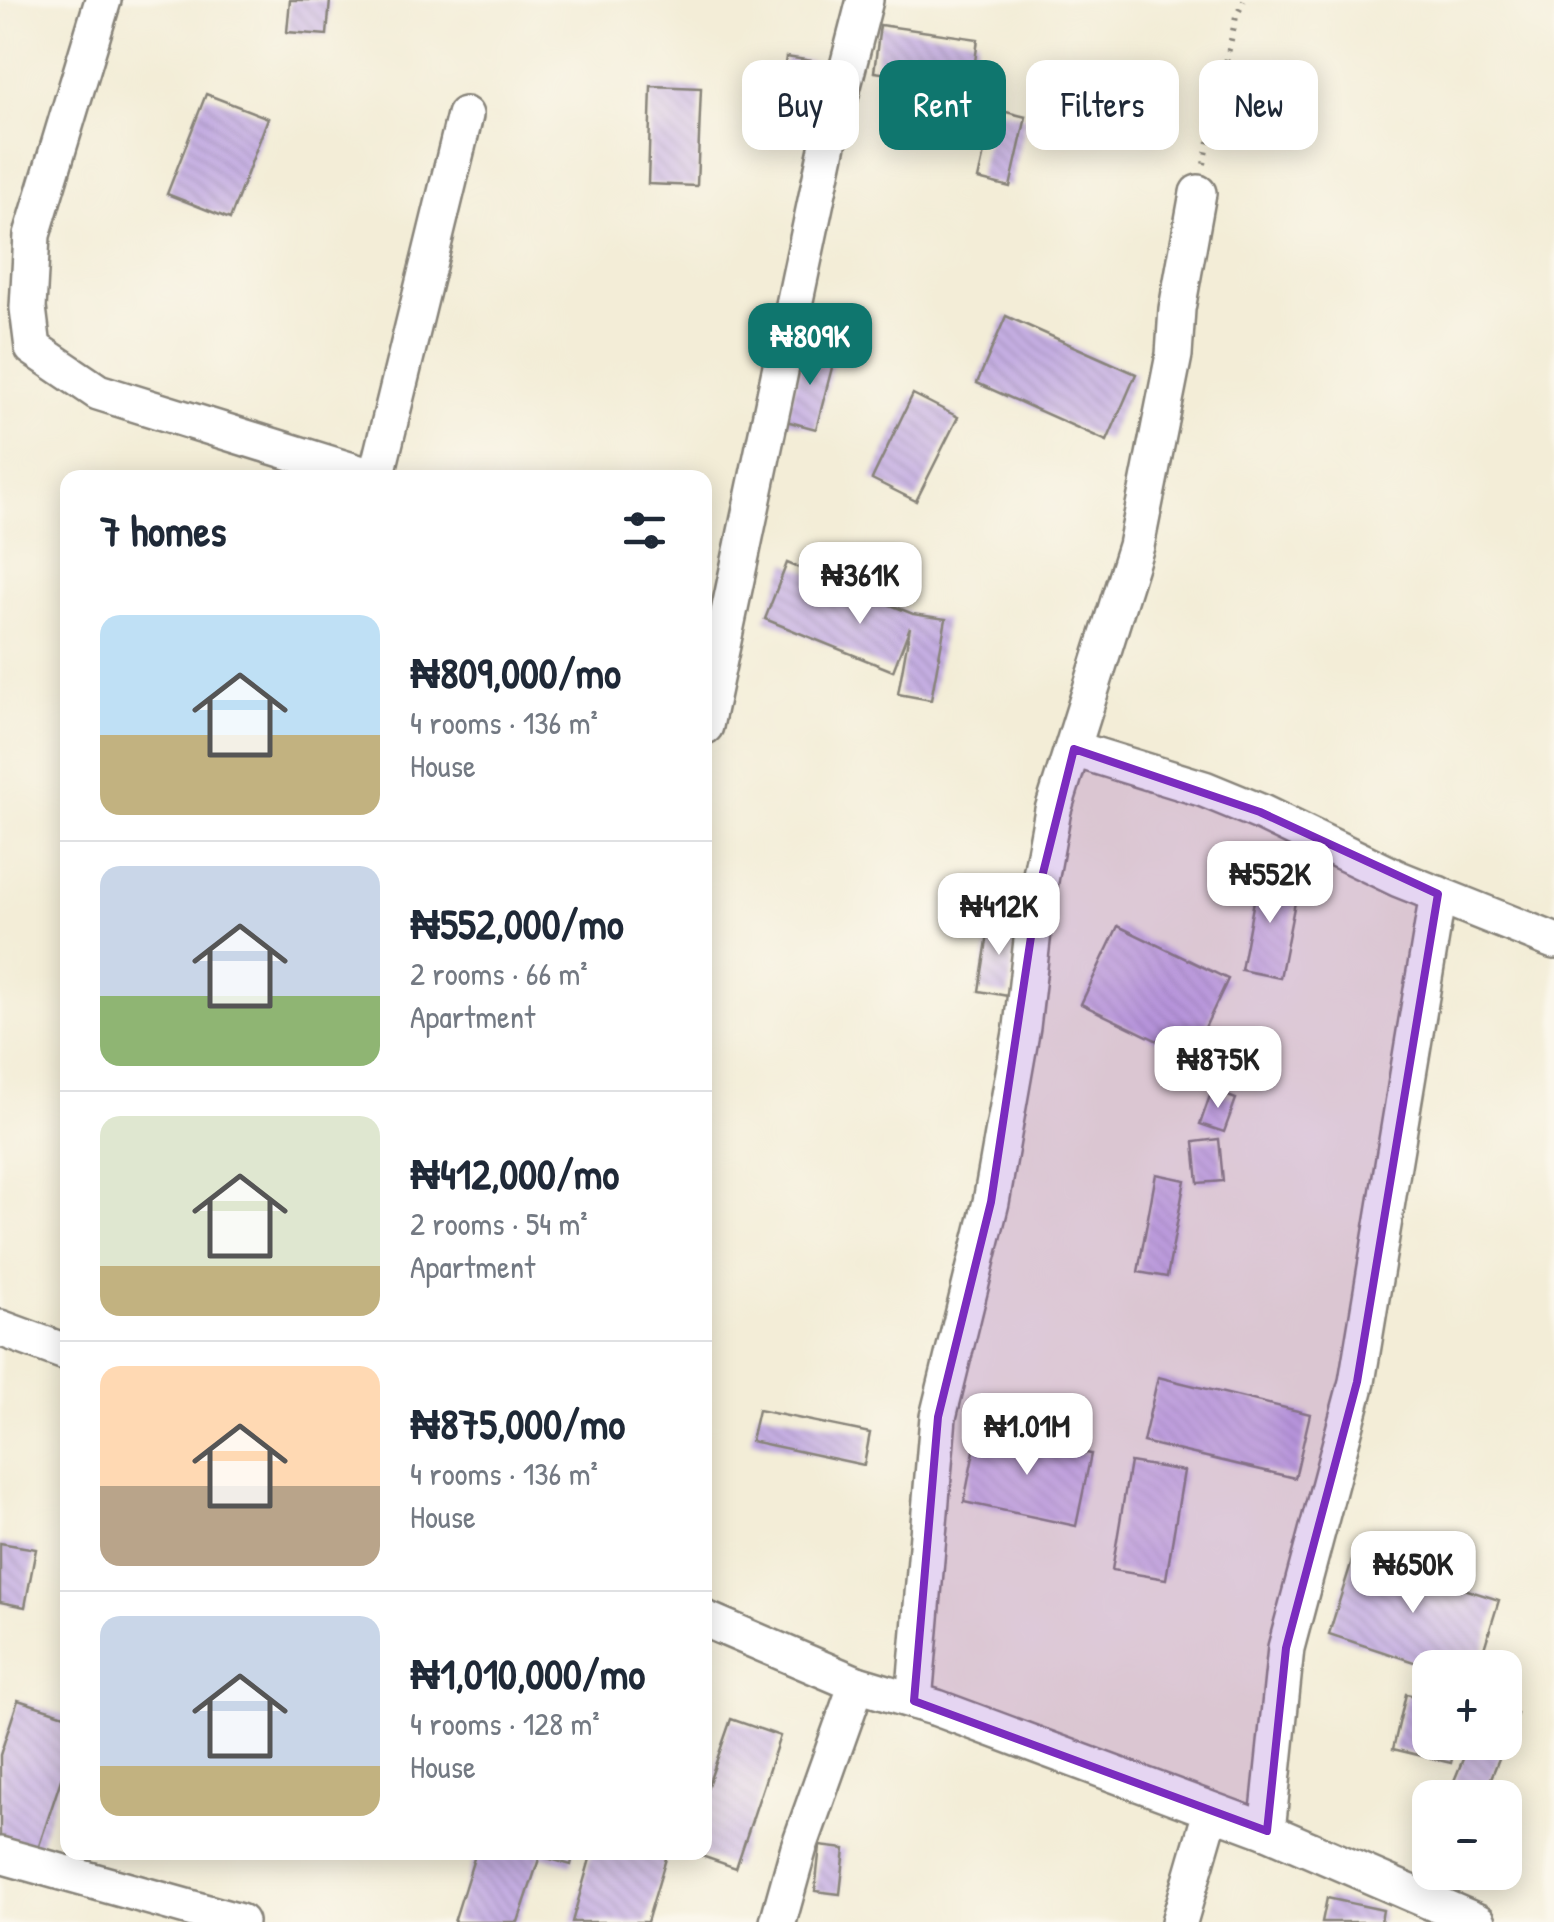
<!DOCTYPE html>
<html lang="en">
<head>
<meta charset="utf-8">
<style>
	body { margin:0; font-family:"Patrick Hand",sans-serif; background:#f2f2f3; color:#1f2937; height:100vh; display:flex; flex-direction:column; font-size:38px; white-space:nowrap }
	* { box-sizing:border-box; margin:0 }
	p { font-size:32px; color:#747a83 }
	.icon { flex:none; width:55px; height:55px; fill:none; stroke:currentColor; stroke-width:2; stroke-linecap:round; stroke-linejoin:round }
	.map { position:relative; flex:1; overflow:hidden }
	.drawer { position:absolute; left:60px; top:470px; width:652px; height:1390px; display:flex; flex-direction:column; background:#fff; border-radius:20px; box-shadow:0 5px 25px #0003 }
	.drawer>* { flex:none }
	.guide { position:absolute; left:742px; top:60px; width:660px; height:90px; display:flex; gap:20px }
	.fabs { position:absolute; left:1412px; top:1650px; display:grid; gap:20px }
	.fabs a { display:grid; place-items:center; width:110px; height:110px; border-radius:20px; background:#fff; box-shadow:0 5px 25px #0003; font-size:50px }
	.price { position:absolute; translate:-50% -85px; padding:0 22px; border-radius:20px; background:#fff; color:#222; font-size:32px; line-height:65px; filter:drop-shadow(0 2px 5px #0008) }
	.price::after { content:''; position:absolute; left:50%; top:60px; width:30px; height:22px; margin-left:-15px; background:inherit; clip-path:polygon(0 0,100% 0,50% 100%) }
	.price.selected { background:#0f766e; color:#fff }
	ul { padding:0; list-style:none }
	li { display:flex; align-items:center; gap:30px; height:250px; padding:0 40px }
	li+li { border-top:2px solid #e0e1e3 }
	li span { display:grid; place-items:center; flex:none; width:280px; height:200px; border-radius:20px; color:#555 }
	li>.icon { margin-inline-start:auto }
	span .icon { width:120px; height:120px; fill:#fffc; stroke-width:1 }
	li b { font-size:42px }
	h2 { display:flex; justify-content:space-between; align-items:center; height:120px; padding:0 40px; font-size:42px }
	.tag { padding:0 35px; border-radius:20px; background:#fff; box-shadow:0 5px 25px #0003; font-size:35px; line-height:90px }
	.tag.selected { background:#0f766e; color:#fff }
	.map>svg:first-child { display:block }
</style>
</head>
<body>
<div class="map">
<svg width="1554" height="1922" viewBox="0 0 1554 1922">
	<defs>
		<pattern id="building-back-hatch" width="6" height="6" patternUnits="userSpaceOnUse" patternTransform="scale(2.5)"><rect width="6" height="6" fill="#c5aee2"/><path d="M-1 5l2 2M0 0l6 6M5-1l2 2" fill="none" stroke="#a995c1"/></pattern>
	</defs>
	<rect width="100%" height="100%" fill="#fbf7ec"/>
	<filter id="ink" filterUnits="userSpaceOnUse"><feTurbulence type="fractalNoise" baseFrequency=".01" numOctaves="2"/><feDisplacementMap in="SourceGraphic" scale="20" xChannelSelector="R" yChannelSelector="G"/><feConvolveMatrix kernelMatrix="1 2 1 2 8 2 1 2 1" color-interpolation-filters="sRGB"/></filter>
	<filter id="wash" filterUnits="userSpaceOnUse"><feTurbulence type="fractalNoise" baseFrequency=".0048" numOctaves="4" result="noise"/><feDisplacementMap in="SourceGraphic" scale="40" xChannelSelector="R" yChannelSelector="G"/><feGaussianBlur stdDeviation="2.25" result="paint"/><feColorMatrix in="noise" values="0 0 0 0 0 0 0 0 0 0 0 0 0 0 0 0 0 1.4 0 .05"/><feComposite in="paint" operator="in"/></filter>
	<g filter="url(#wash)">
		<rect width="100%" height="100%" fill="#f3edd7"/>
		<g id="blocks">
			<g fill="url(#building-back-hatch)">
				<polygon points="290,0 330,0 327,35 287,32"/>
				<polygon points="880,25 978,39 972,85 874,72"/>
				<polygon points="786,57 813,61 803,129 776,124"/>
				<polygon points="651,86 701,88 697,186 648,184"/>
				<polygon points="206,94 268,118 230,219 167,194"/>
				<polygon points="994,109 1026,117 1010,187 978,179"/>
				<polygon points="1006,316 1136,374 1107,441 977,383"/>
				<polygon points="804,348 835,356 816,429 786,421"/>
				<polygon points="913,394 958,417 916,501 872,479"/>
				<polygon points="787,563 913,614 946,619 931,700 898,694 910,627 893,671 765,619"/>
				<polygon points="1259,874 1299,882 1280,978 1241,970"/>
				<polygon points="990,921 1019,925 1008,996 979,991"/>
				<polygon points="1118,926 1228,979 1191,1057 1081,1004"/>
				<polygon points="1212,1090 1236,1099 1224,1132 1200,1124"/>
				<polygon points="1219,1139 1223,1181 1198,1183 1194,1142"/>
				<polygon points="1156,1174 1185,1180 1167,1277 1138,1272"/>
				<polygon points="1158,1377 1310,1414 1295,1478 1143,1442"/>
				<polygon points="758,1410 870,1433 864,1465 751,1441"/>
				<polygon points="978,1431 1091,1454 1076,1526 964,1502"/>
				<polygon points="1130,1462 1184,1471 1166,1579 1112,1570"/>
				<polygon points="0,1543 36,1549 25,1607 0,1602"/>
				<polygon points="1354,1554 1499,1600 1478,1668 1432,1668 1329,1634"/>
				<polygon points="1406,1694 1430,1699 1430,1742 1456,1742 1451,1763 1393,1749"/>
				<polygon points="18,1700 68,1716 68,1758 38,1849 0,1837 0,1755"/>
				<polygon points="1505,1709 1517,1714 1483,1798 1447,1798 1470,1742 1505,1742"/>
				<polygon points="731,1719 780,1736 736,1868 693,1853 705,1852 705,1794"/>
				<polygon points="820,1846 845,1849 840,1894 815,1891"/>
				<polygon points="476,1852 574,1852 571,1865 540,1856 518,1922 454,1922"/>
				<polygon points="592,1852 657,1852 667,1855 647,1922 572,1922"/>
				<polygon points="1327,1898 1383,1910 1381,1922 1322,1922"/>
			</g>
		</g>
	</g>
	<g filter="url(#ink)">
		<use href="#blocks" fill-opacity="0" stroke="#88847a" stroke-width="2.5"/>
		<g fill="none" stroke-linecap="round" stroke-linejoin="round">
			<defs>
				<g id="street">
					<polyline points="103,0 32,235 28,308 33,348 98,392 375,478"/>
					<polyline points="376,478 465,115"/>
					<polyline points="705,726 828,144 865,0"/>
					<polyline points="1074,749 1204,789 1260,812 1399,879 1554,941"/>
					<polyline points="0,1328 68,1353"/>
					<polyline points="705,1619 857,1684 937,1708 1267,1831 1478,1922"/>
					<polyline points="914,1701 938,1417 991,1202 1022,1027 1037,897 1053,810 1136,546 1174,355 1177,309 1198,193"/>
					<polyline points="1267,1831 1286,1648 1357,1382 1438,894"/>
					<polyline points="0,1855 240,1922"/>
					<polyline points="778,1922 799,1847 857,1684"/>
					<polyline points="1179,1922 1211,1812"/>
				</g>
			</defs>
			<use href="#street" stroke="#88847a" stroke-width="40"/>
			<polyline stroke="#88847a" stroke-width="6" stroke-dasharray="2.5 8" stroke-linecap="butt" points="1204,164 1236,17 1244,0"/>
			<use href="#street" stroke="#fff" stroke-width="35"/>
		</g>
	</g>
	<path fill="#7b2cbf" fill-opacity="0.2" stroke="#7b2cbf" stroke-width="8" stroke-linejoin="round" d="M1074,749L1260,812L1438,894L1357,1382L1286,1648L1267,1831L914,1701L938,1417L991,1202L1037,897Z"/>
</svg>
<div class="fabs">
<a>+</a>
<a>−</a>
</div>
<b class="price selected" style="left:810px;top:388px">₦809K</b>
<b class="price" style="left:860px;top:627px">₦361K</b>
<b class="price" style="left:1270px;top:926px">₦552K</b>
<b class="price" style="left:999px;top:958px">₦412K</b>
<b class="price" style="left:1218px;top:1111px">₦875K</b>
<b class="price" style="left:1027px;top:1478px">₦1.01M</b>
<b class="price" style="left:1413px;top:1616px">₦650K</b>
<div class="guide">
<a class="tag">Buy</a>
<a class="tag selected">Rent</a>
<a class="tag">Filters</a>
<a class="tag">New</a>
</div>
<section class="drawer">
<h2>7 homes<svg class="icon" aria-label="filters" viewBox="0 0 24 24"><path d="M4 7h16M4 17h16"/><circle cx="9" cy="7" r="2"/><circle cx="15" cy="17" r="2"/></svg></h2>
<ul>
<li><span style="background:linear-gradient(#bfe0f5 60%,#c2b280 0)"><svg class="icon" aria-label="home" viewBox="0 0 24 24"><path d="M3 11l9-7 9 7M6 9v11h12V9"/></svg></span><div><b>₦809,000/mo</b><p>4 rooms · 136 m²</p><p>House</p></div></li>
<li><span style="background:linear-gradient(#c9d6e8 65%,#8fb573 0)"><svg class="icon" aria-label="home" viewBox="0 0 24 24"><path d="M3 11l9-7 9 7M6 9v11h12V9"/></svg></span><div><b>₦552,000/mo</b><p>2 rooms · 66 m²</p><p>Apartment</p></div></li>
<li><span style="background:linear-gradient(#dfe7d0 75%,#c2b280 0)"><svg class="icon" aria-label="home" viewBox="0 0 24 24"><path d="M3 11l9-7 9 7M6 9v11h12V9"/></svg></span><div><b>₦412,000/mo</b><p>2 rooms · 54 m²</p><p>Apartment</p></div></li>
<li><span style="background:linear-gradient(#ffd9b3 60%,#b9a48a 0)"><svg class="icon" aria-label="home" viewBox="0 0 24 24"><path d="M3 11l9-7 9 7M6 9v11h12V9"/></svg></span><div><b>₦875,000/mo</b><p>4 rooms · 136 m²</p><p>House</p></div></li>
<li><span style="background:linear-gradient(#c9d6e8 75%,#c2b280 0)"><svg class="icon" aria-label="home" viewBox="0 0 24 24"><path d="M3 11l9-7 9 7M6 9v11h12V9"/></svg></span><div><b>₦1,010,000/mo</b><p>4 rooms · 128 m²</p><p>House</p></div></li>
</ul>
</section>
</div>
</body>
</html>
